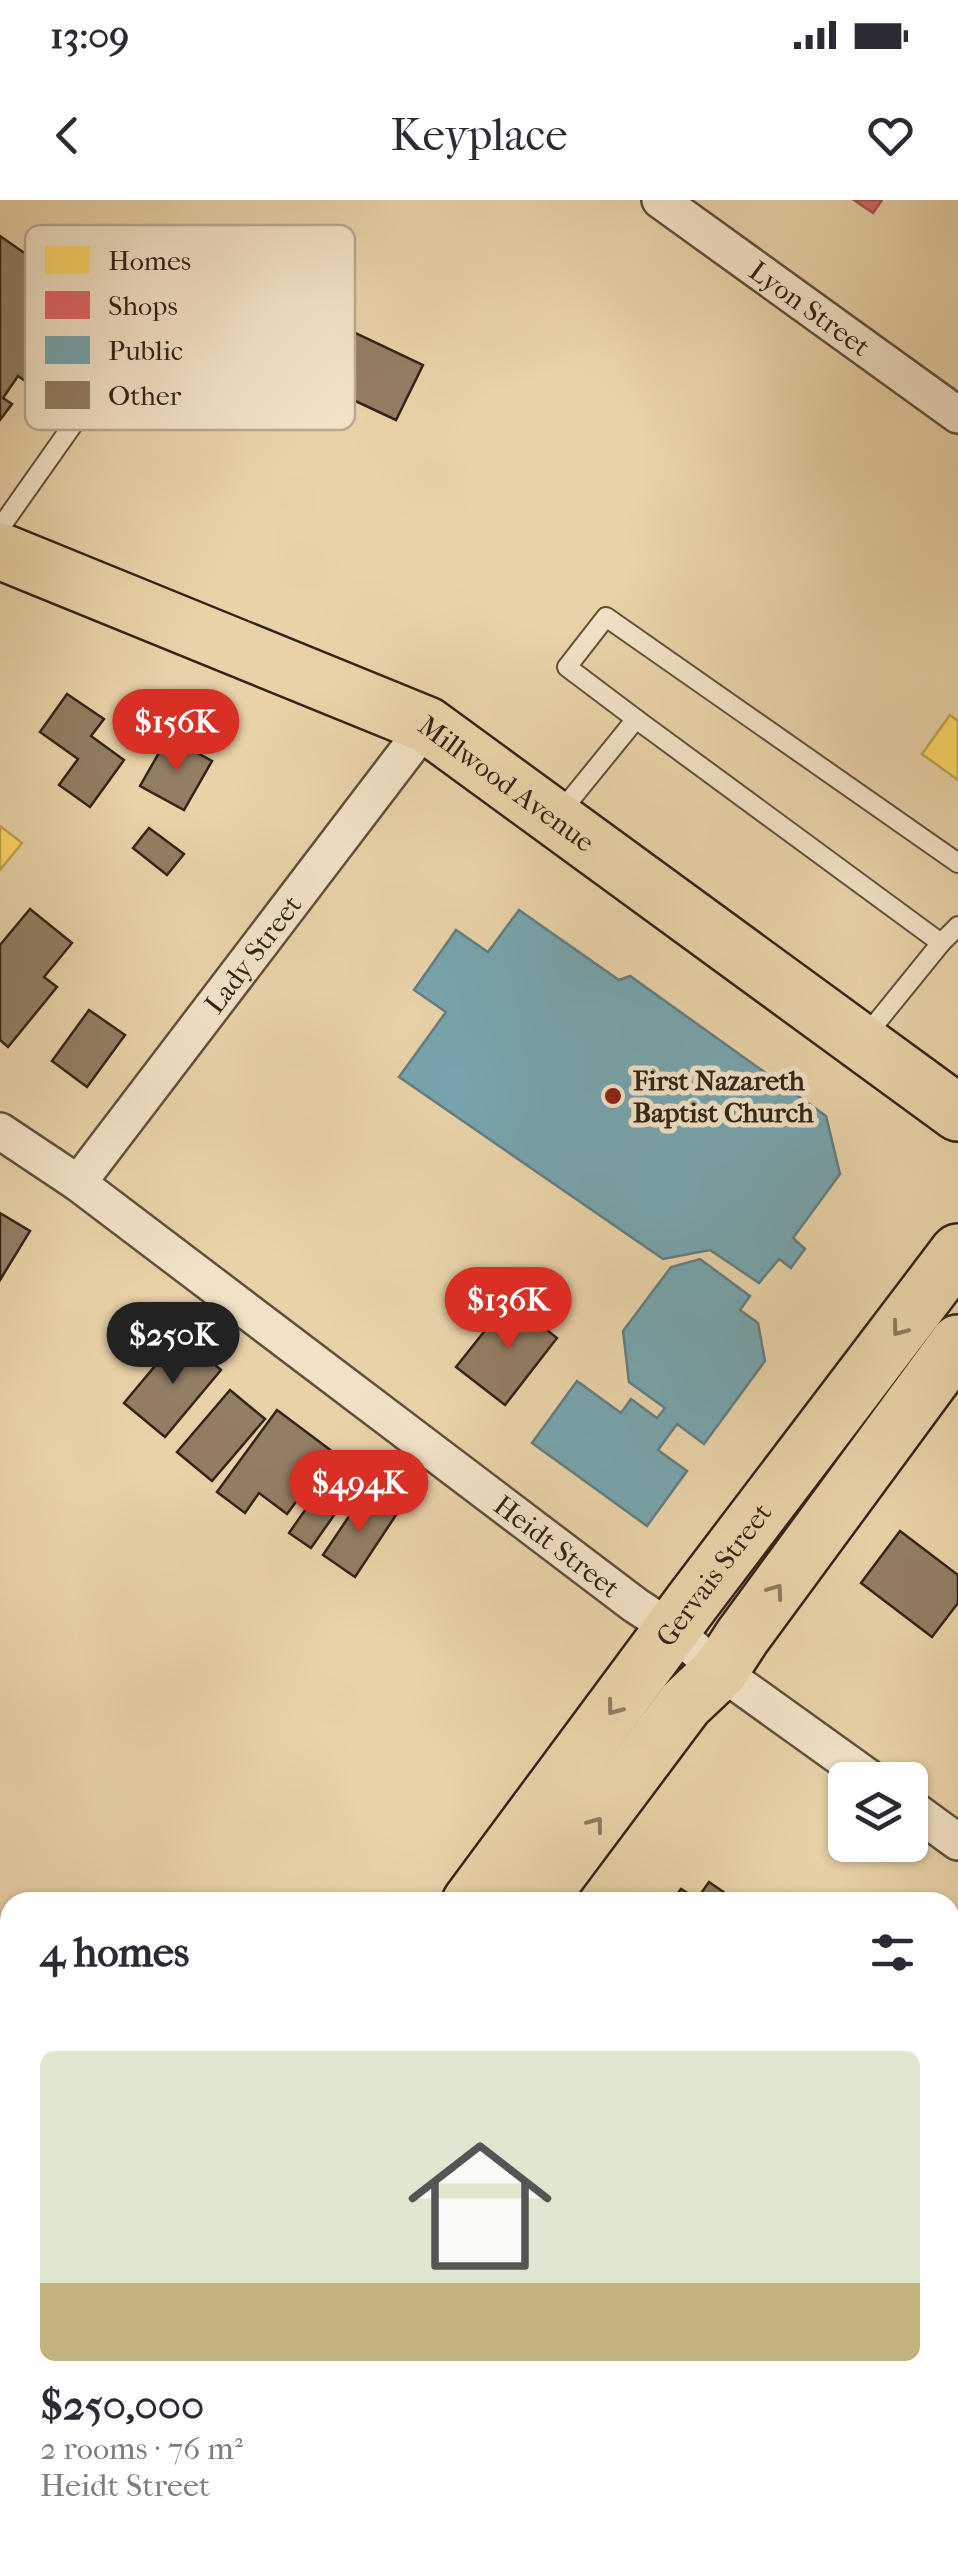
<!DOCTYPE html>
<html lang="en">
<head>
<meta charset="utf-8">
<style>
	body { margin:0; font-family:"IM FELL French Canon",serif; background:#f2f2f3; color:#2b2b33; height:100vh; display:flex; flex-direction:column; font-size:38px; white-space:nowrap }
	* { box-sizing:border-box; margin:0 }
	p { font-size:32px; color:#7c7c81 }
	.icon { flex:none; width:55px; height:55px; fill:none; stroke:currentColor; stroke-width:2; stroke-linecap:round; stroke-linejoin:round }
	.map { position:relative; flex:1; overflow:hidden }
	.details { position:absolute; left:0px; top:1692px; width:960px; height:672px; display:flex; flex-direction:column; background:#fff; border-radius:30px 30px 0 0; box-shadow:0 2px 8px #0004 }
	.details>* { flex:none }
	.tools { position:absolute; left:828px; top:1562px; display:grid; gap:20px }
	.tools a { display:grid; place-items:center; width:100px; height:100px; border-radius:15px; background:#fff; box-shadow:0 2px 8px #0004; font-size:50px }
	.price { position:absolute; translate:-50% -85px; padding:0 22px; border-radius:35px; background:#d93025; color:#fff; font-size:32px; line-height:65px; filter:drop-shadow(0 2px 5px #0008) }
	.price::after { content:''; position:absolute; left:50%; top:60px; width:30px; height:22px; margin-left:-15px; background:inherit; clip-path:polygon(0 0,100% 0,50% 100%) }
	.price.current { background:#222; color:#fff }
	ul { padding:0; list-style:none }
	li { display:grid; align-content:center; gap:20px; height:530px; padding:0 40px }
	li span { display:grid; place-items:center; height:310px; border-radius:15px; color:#555 }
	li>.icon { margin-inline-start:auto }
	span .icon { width:180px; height:180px; fill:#fffc; stroke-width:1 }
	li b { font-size:42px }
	h2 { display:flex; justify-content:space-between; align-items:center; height:120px; padding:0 40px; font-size:42px }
	.status { display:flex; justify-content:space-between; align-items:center; height:70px; padding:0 50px; background:#fff; direction:ltr }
	.status svg { height:28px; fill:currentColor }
	header { display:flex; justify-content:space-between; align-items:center; height:130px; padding:0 40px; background:#fff; font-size:45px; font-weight:600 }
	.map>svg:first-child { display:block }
</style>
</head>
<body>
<div class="status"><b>13:09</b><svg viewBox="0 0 49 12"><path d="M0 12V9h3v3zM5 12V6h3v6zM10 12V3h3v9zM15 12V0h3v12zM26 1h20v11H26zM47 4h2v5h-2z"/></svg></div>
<header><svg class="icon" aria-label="back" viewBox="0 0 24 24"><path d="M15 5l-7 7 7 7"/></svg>Keyplace<svg class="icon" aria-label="heart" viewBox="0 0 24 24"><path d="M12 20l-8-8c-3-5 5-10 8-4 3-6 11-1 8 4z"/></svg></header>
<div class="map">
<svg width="958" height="2363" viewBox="0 0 958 2363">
	<rect width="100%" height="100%" fill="#e9d2a8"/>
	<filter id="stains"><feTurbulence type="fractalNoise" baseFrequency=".002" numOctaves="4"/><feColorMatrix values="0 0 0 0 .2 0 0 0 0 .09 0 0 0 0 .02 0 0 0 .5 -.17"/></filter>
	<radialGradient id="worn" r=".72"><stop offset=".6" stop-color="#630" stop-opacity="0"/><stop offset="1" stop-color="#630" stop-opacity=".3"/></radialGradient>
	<g fill="#ffd966" stroke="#c2a34f" stroke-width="2.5">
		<polygon points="950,515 958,521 958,580 922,554"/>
		<polygon points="0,626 22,643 0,670"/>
	</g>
	<polygon fill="#e06666" stroke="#ac524f" stroke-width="2.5" points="854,0 882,0 873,13"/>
	<g fill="#76a5af" stroke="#627e82" stroke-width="2.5">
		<polygon points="519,710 619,780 630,776 826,916 840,974 793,1038 805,1049 791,1068 779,1059 759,1083 710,1050 663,1059 399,877 446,812 414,790 456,730 488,752"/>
		<polygon points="700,1059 750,1096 740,1110 758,1123 765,1161 704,1244 677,1224 658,1250 687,1271 647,1326 532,1243 577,1181 621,1213 631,1199 657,1218 665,1208 629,1182 623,1131 671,1067"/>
	</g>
	<g fill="#927e63" stroke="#332418" stroke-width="2.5">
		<polygon points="211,30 304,74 290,102 423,165 396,220 349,198 342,212 165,129 174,111 160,105 167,91 178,97 191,71 181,66 190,48 200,53"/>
		<polygon points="0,36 79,91 33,155 43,162 28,183 18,176 3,198 12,204 0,220"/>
		<polygon points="67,494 104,519 91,536 124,560 90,607 59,585 78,559 40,532"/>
		<polygon points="168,537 212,561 184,610 140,586"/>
		<polygon points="149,628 184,654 167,675 133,648"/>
		<polygon points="30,709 72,743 44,777 57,787 8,847 0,840 0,745"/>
		<polygon points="89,810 125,835 87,887 52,861"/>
		<polygon points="0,1013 30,1031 0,1080"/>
		<polygon points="506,1104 525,1119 537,1104 552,1116 543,1127 557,1138 505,1205 456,1167"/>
		<polygon points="180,1136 221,1170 165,1237 124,1203"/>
		<polygon points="230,1190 265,1219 212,1281 177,1252"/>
		<polygon points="277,1210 333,1252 287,1314 259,1293 245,1313 217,1292"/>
		<polygon points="336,1266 358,1281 311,1348 289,1333"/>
		<polygon points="364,1294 396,1315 355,1377 323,1355"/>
		<polygon points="900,1331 958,1375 958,1403 932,1437 861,1383"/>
		<polygon points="709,1682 738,1702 671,1702 681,1689 697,1699"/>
		<polygon points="950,1854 958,1860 958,1985 950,1980"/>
		<polygon points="10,2035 10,2080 0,2072 0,2048"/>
		<polygon points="132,2355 187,2355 198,2363 126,2363"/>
		<polygon points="443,2355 478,2355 483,2359 486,2355 495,2355 505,2363 436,2363"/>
		<polygon points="769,2355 799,2355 811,2363 763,2363"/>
	</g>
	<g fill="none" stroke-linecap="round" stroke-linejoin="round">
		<defs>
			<g id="service">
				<polyline points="0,328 91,199 97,178 83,120"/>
				<polyline points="636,519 567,467 606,417 958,663"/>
				<polyline points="558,615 636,519 941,743 864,838"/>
				<polyline points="941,743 958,726"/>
			</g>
			<g id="minor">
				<path id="s1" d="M660,0L958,215"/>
				<path id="s2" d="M0,931L78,983L635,1405L673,1430L720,1471L872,1580"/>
				<path id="s3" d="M78,983L427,525"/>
				<polyline points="910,1607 958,1642"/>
				<polyline points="0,1914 10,1921"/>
				<polyline points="950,2268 958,2257"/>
				<polyline points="566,2355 577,2363"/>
				<polyline points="884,2363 889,2355"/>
			</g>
			<g id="primary">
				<path id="s4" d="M0,351L427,525L958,913"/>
				<path id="s5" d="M470,1702L693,1401L958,1052"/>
				<polyline points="537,1702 685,1504 720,1471 742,1437 958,1143"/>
				<polyline points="0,2341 10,2327"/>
				<polyline points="56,2363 62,2355"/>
			</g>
		</defs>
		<use href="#service" stroke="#60503c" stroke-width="22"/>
		<use href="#minor" stroke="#60503c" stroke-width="40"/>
		<use href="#primary" stroke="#332418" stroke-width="60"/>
		<use href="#service" stroke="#f1e2c6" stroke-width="18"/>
		<use href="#minor" stroke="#f1e2c6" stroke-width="35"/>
		<use href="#primary" stroke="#e9d2a8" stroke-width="55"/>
	</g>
	<defs><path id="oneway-chevron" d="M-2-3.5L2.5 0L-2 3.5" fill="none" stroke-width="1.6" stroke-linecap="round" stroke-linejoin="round" transform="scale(2.5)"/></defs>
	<g stroke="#8e7b60">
		<use href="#oneway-chevron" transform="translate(899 1129) rotate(127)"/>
		<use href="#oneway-chevron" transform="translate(776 1391) rotate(-54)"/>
		<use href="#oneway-chevron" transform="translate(614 1508) rotate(127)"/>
		<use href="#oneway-chevron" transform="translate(596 1624) rotate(-53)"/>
	</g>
	<circle fill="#8f2418" stroke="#f1e2c6" stroke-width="4" cx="613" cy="896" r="10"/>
	<g text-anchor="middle" stroke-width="10" stroke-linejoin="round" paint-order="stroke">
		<g font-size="28" fill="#332418" stroke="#f1e2c6">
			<text dy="10" stroke="none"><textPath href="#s1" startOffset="185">Lyon Street</textPath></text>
			<text dy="10" stroke="none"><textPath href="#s4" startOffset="560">Millwood Avenue</textPath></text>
			<text dy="10" stroke="none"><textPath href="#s3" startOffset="288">Lady Street</textPath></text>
			<text dy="10" stroke="none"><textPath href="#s2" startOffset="695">Heidt Street</textPath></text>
			<text dy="10" stroke="none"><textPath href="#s5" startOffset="408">Gervais Street</textPath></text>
		</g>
		<g font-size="28" font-weight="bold" fill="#332418" stroke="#f1e2c6" text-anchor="start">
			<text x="633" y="890">First Nazareth<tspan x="633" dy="32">Baptist Church</tspan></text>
		</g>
	</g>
	<rect x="25" y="25" width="330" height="205" rx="15" fill="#f1e2c6" stroke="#b8a992" stroke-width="2.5"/>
	<rect x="45" y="46" width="45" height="28" fill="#ffd966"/>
	<rect x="45" y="91" width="45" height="28" fill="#e06666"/>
	<rect x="45" y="136" width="45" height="28" fill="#76a5af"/>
	<rect x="45" y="181" width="45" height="28" fill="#927e63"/>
	<g font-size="28" fill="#332418">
		<text x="108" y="70">Homes</text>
		<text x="108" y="115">Shops</text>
		<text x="108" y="160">Public</text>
		<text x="108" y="205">Other</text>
	</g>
	<rect width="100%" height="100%" filter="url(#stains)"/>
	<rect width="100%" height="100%" fill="url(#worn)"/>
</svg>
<div class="tools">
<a><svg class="icon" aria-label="layers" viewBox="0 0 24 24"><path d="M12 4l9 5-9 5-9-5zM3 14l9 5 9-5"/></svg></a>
</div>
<b class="price" style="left:176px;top:574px">$156K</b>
<b class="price" style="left:508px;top:1152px">$136K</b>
<b class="price current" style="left:173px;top:1187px">$250K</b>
<b class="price" style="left:359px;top:1335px">$494K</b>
<section class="details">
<h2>4 homes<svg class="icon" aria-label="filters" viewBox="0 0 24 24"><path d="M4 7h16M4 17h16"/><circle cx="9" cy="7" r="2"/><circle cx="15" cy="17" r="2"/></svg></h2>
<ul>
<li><span style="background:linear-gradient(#dfe7d0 75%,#c2b280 0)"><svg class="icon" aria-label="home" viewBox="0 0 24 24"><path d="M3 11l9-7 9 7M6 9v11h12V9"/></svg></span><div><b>$250,000</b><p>2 rooms · 76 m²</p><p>Heidt Street</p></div></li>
</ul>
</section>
</div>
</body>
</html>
